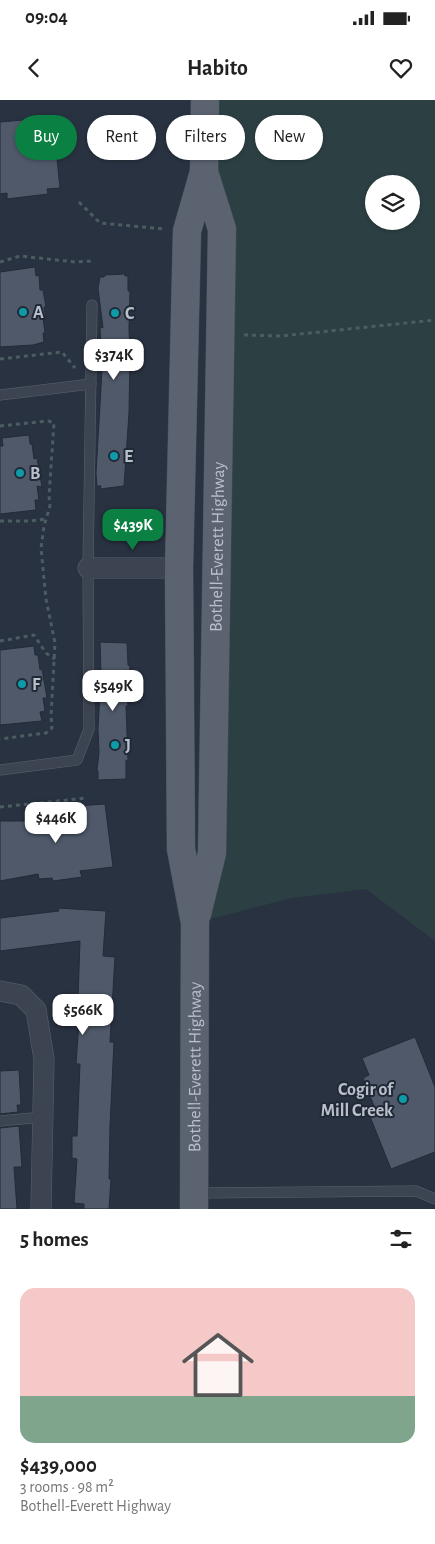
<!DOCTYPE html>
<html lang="en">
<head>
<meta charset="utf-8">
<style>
	body { margin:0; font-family:"Alegreya Sans",sans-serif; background:#f2f2f2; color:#222; height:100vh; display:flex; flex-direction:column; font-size:19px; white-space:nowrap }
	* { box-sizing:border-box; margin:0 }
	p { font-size:16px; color:#767676 }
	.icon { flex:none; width:28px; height:28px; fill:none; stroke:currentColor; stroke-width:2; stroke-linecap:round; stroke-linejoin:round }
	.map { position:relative; height:1109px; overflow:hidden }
	.side { display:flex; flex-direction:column; background:#fff; flex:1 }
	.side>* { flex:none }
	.top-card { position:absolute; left:15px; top:15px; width:405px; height:45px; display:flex; gap:10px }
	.fabs { position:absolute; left:365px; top:75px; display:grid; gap:10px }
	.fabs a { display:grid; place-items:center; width:55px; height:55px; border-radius:50%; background:#fff; box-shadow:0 1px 4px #0004; font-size:25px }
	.price { position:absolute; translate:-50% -42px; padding:0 11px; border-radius:10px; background:#fff; color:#222; font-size:16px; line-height:32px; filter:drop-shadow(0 1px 2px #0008) }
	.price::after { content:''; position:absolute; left:50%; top:30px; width:15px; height:11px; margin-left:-8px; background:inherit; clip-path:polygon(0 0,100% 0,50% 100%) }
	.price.active { background:#0b8043; color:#fff }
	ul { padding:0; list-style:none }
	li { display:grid; align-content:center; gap:10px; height:265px; padding:0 20px }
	li span { display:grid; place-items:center; height:155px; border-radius:15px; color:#555 }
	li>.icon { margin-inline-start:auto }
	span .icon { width:90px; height:90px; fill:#fffc; stroke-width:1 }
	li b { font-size:21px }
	h2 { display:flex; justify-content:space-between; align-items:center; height:60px; padding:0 20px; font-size:21px }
	.tag { padding:0 18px; border-radius:22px; background:#fff; box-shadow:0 1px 4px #0004; font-size:18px; line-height:45px }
	.tag.active { background:#0b8043; color:#fff }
	.status { display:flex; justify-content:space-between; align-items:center; height:35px; padding:0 25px; background:#fff; direction:ltr }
	.status svg { height:14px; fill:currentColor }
	header { display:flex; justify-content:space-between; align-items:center; height:65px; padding:0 20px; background:#fff; font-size:22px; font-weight:700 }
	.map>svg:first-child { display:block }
</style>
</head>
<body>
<div class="status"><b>09:04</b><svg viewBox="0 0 49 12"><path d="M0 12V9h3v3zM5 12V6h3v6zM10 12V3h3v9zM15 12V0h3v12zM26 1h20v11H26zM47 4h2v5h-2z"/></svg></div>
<header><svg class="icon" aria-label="back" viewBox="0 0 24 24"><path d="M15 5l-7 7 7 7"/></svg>Habito<svg class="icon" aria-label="heart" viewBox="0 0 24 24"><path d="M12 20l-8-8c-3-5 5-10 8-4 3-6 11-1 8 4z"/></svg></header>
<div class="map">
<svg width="435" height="1109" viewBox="0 0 435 1109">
	<rect width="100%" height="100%" fill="#293241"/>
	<path fill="#2c4043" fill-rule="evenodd" d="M201,0H435V841L366,789L291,798L195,823L212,753L222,129ZM374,84H411V121H374Z"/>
	<g fill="#4f596a" stroke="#232b38">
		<polygon points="35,19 35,24 53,22 59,59 57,59 60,88 47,89 48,94 7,99 7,93 0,94 0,22"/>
		<polygon points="35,167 36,176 39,175 40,190 43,190 46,207 44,207 46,219 43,218 45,233 43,233 44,242 33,245 0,247 0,172"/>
		<polygon points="125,174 125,176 128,176 128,191 130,191 129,228 130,256 129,313 124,386 100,389 101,386 97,386 96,373 102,270 100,227 103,228 98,188 100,177 104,177 105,175"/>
		<polygon points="29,335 30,344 32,344 34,359 37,358 42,387 37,386 39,400 35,400 36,410 0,414 0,346 3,346 2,338"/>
		<polygon points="100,542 127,543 128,565 130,566 129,587 127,587 128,606 126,606 128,661 126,660 126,679 98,680 98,671 97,671 99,652 98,629 101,573"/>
		<polygon points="34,546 35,555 38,555 40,570 42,569 47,598 43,598 45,611 40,612 42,621 0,625 0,550"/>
		<polygon points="105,704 113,767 80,771 82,777 53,781 52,778 39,779 38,774 0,781 0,721 31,721 31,715 47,713 48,708"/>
		<polygon points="58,808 106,811 103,856 115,857 110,942 114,942 110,1026 109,1079 111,1079 109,1109 84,1109 84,1104 74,1103 77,1059 72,1058 72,1036 77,1036 80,964 76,964 79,920 73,920 74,899 78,899 80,841 0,851 0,818 59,811"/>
		<polygon points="415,937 435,987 435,1052 391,1069 369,1014 376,1011 363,978 369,975 362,958"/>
		<polygon points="19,970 21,1005 17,1005 18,1012 0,1014 0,971"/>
		<polygon points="19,1026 22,1067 14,1067 17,1109 0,1109 0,1028"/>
	</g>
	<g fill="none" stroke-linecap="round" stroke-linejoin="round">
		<defs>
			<g id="lane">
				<polyline points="0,295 91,284"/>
				<polyline points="0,670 77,660 89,629 88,468 92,205"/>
				<polyline points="0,1021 43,1017"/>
				<polyline points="195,1093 416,1091 435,1099"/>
			</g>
			<g id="street">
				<polyline points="88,468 179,468"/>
				<polyline points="0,891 21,895 36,910 44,959 41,1109"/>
			</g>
			<g id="primary">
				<path id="s1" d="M197,814L212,753L222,129L204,72"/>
				<path id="s2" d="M194,1109L195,823L181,749L179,468L187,131L204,72L205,0"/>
			</g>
		</defs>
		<use href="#lane" stroke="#5b626e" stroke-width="11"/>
		<use href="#street" stroke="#5b626e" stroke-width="21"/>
		<use href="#primary" stroke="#464d5a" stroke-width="29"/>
		<g stroke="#4b5d61" stroke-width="3" stroke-dasharray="4 4" stroke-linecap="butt">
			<polyline points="79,102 100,123 164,129"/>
			<polyline points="0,162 20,156 75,162 93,161"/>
			<polyline points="244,235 281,236 435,220"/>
			<polyline points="0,259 62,252 75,268"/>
			<polyline points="0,326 48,321 54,323 49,396 50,406 44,426 41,448 46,499 55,543 51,616 52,628 46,633 0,639"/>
			<polyline points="0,421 29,421 46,419"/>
			<polyline points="0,541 34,535 46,553 55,559"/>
			<polyline points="0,707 87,698"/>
		</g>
		<use href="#lane" stroke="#3d4451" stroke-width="10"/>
		<use href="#street" stroke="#3d4451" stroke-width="20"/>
		<use href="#primary" stroke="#5b6371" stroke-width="28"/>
	</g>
	<g fill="#0f9aa8" stroke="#212936" stroke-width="2">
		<circle cx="23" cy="212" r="5"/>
		<circle cx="115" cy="213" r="5"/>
		<circle cx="114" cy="356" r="5"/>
		<circle cx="20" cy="373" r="5"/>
		<circle cx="22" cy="584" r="5"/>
		<circle cx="115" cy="645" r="5"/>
		<circle cx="403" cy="999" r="5"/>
	</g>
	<g text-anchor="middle" stroke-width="4" stroke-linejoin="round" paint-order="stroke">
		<g font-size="18" font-weight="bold" fill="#bac0cb" stroke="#212936" text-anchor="start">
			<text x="33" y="218">A</text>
			<text x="125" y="219">C</text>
			<text x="124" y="362">E</text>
			<text x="30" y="379">B</text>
			<text x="32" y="590">F</text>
			<text x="125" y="651">J</text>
			<text x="393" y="995" text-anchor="end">Cogir of<tspan x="393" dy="21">Mill Creek</tspan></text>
		</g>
		<g font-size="18" fill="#bac0cb" stroke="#212936">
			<text dy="6" stroke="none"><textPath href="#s1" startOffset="369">Bothell-Everett Highway</textPath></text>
			<text dy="6" stroke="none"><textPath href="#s2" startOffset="142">Bothell-Everett Highway</textPath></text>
		</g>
	</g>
</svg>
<div class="fabs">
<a><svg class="icon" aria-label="layers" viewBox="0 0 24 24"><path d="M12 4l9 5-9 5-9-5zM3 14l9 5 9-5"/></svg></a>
</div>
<b class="price" style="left:114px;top:281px">$374K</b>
<b class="price active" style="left:133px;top:451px">$439K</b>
<b class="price" style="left:113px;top:612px">$549K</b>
<b class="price" style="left:56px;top:744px">$446K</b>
<b class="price" style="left:83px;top:936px">$566K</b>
<div class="top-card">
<a class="tag active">Buy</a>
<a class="tag">Rent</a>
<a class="tag">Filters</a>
<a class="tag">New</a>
</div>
</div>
<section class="side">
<h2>5 homes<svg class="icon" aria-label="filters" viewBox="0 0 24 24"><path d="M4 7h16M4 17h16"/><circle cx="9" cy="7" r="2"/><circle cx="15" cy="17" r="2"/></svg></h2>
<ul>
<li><span style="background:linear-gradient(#f6c9c9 70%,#7fa58c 0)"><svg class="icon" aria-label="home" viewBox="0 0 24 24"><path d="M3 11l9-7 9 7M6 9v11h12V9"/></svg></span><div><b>$439,000</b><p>3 rooms · 98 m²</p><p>Bothell-Everett Highway</p></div></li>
</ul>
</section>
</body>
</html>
